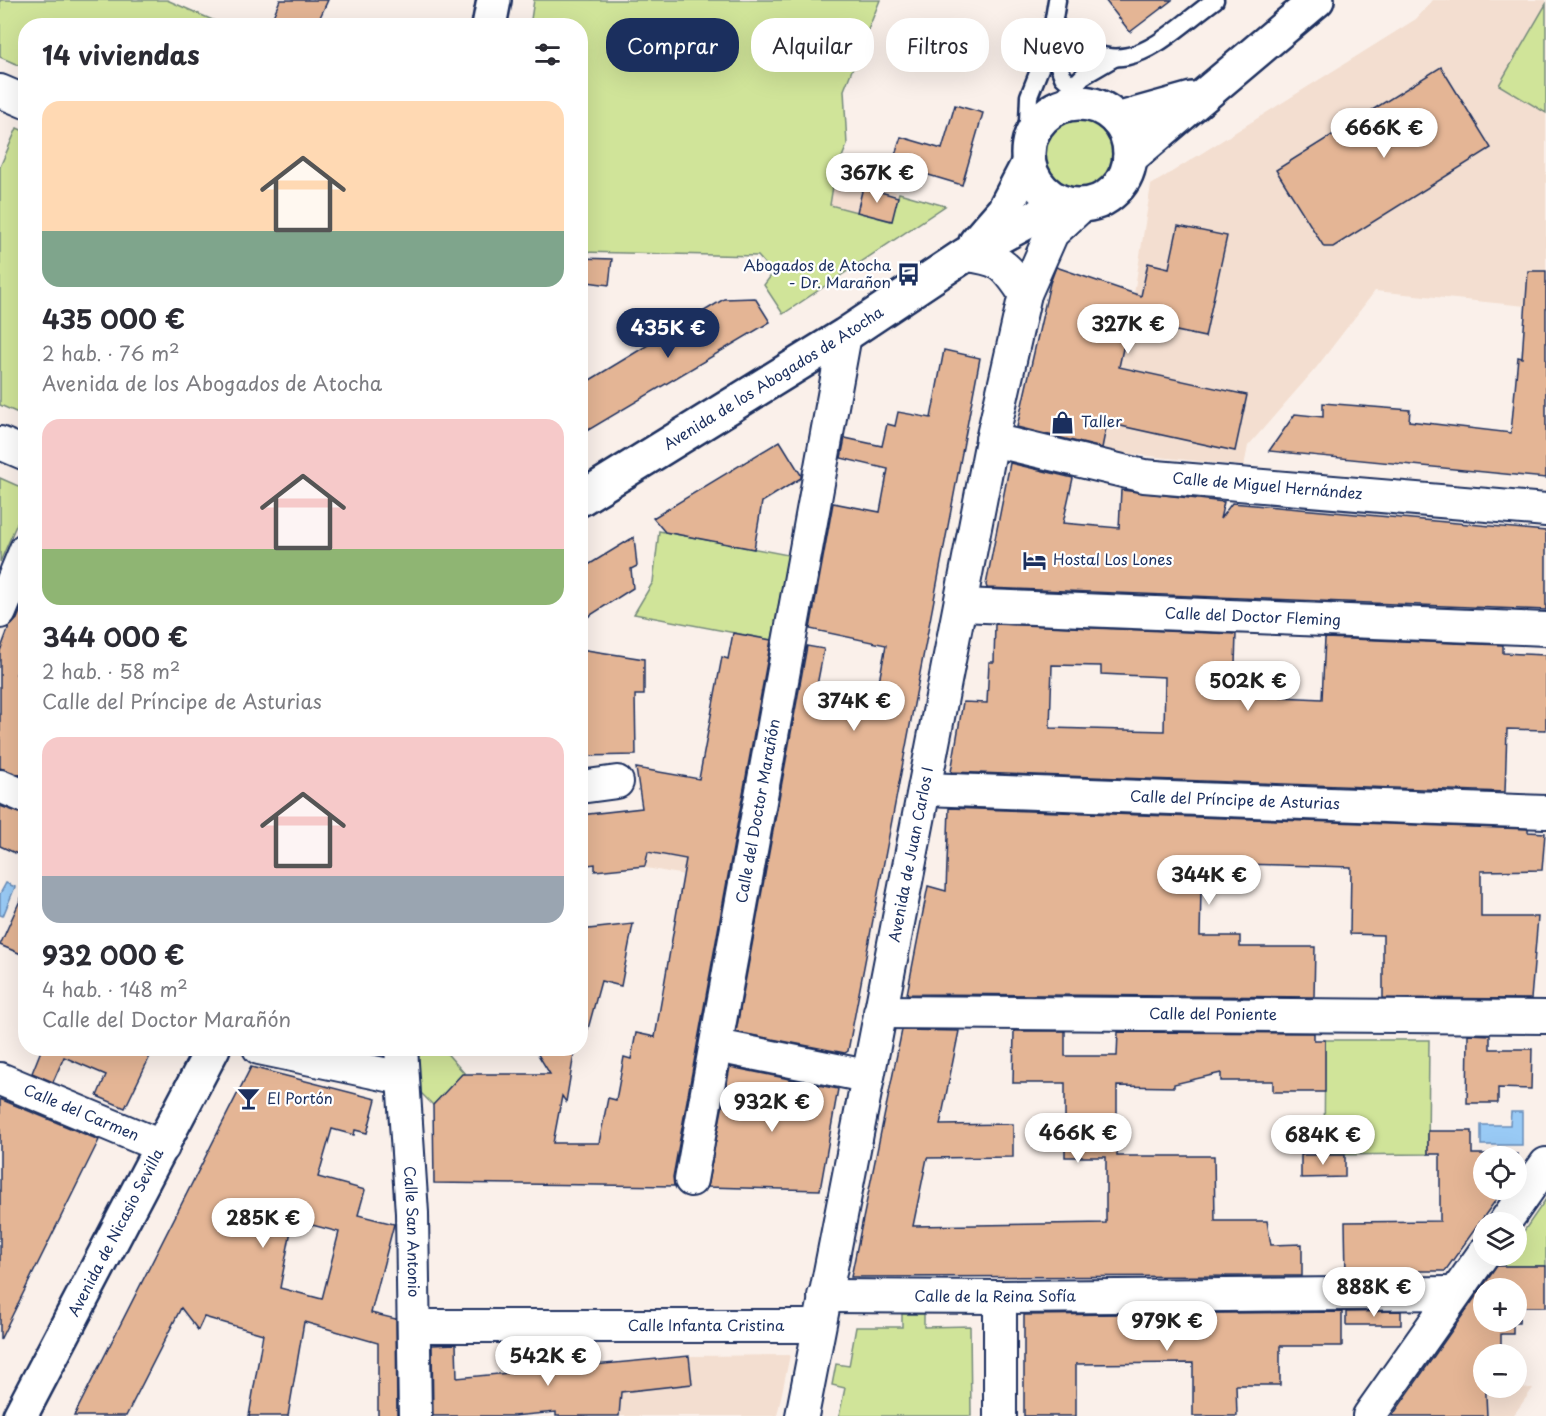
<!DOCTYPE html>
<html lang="es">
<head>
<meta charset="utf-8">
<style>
	body { margin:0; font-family:"Playpen Sans",sans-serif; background:#f7f7f7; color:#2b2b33; height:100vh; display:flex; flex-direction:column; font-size:22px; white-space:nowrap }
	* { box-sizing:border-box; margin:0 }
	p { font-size:20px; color:#7c7c81 }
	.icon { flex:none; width:33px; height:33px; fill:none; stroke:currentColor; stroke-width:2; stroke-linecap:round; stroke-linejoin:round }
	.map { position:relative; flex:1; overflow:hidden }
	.sheet { position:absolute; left:18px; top:18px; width:570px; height:1038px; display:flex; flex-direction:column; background:#fff; border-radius:24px; box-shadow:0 6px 24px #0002 }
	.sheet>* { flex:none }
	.hud { position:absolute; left:606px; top:18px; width:570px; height:54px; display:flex; gap:12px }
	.buttons { position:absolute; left:1473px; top:1146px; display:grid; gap:12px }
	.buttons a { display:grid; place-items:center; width:54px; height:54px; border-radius:50%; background:#fff; box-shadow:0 6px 24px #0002; font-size:30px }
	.price { position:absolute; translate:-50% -51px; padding:0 14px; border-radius:21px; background:#fff; color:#222; font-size:20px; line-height:39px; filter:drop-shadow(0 2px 3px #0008) }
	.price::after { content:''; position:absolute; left:50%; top:36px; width:18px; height:14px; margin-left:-9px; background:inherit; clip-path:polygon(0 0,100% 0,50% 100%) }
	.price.current { background:#1b2f5e; color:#fff }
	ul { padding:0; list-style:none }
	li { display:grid; align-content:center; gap:12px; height:318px; padding:0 24px }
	li span { display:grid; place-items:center; height:186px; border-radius:18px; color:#555 }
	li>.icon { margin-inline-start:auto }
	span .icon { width:108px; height:108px; fill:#fffc; stroke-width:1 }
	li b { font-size:26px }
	h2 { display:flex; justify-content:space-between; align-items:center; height:72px; padding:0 24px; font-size:26px }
	.pill { padding:0 21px; border-radius:24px; background:#fff; box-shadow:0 6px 24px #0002; font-size:21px; line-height:54px }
	.pill.current { background:#1b2f5e; color:#fff }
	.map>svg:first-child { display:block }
</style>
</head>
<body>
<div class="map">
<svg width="1546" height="1416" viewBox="0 0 1546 1416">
	<rect width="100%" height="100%" fill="#faf0ea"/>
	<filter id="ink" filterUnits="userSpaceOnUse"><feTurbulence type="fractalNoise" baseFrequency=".0167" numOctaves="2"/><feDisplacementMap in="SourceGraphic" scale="12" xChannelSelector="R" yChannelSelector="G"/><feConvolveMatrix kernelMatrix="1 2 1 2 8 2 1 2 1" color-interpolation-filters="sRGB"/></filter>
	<g filter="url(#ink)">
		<g fill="#f3ded0">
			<polygon points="1433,0 1546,0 1546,308 1375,291 1316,368 1248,446 1244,466 1101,451 1134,294 1151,185 1416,19"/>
			<polygon points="835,174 899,193 892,221 830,205"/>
			<polygon points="646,826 736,840 728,883 641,867"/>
			<polygon points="790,1355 777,1416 556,1416 549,1370 689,1356"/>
			<polygon points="1533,1388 1513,1416 1391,1416 1410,1389"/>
		</g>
		<g fill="#d0e499" stroke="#768a7c" stroke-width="1.5">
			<polygon points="0,0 167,0 224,25 26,26 25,68 0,57"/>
			<polygon points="534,0 880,0 844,90 847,145 835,174 830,205 891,221 899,193 945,206 783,314 764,285 773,273 758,256 581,252 580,26 530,26"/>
			<polygon points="1546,4 1546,113 1499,85"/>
			<circle cx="1078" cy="153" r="38"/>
			<polygon points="17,128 26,132 25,416 0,405 0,167"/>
			<polygon points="0,478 25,489 25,505 0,562"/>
			<polygon points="659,531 788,555 772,640 634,614 653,582"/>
			<polygon points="1325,1040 1429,1040 1428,1154 1324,1155"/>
			<polygon points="413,1049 443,1049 465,1074 433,1105 417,1089"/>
			<polygon points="1546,1199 1546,1266 1499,1266 1506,1256 1516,1256 1517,1241"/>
			<polygon points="902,1314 924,1314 924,1327 970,1326 971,1416 839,1416 845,1388 832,1385 836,1364 849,1366 856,1327 902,1327"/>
		</g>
		<g fill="#99caf5" stroke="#678cb9" stroke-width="1.5">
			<polygon points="6,883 15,887 3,916 0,915 0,894"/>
			<polygon points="1511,1112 1522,1112 1522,1145 1481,1145 1481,1125 1510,1125"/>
		</g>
		<g fill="#e4b595" stroke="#1b2f5e" stroke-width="1.5" fill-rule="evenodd">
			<polygon points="280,0 328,0 316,26 269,26"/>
			<polygon points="1105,0 1172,0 1130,32"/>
			<polygon points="1441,67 1491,148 1333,247 1324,247 1276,170"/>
			<polygon points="955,105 983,113 962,185 892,164 901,137 942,149"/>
			<polygon points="863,187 898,197 892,221 857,212"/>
			<polygon points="1178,226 1227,236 1205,337 1129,321 1119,367 1247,395 1235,451 1107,423 1102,448 1017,427 1050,283 1056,267 1141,296 1148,263 1169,268"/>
			<polygon points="580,258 612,259 609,285 580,281"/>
			<polygon points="1528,271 1546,271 1546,478 1269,451 1295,414 1323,417 1323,403 1410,410 1409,421 1511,433 1518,357 1522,358"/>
			<polygon points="755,298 770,322 580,435 580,386 724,299"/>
			<polygon points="944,350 980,358 848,1051 845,1053 736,1032 807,646 824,649 813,706 872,718 886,645 810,629 833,503 880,512 888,469 841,458 845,438 882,446 887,424 895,426 898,412 931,418"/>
			<polygon points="780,441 801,475 801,478 762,502 754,549 665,532 653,518"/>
			<polygon points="1010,463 1073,478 1063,523 1119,528 1121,490 1224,502 1220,519 1232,503 1546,531 1546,610 987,588 986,585"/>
			<polygon points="634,537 637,566 631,569 633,588 580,622 580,570"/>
			<polygon points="26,597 26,653 16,674 26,678 26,777 0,768 0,651 9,627 17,619"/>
			<path d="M995,624L1236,634L1234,695L1322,699L1325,638L1503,645V653L1546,655V730L1507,729L1505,792L951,772L963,702L987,703L989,662H994ZM1052,665L1101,666V674L1165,677L1164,731L1050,728Z"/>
			<polygon points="733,633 771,640 673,1177 674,1186 434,1183 433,1105 462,1074 550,1074 534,1048 575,1048 566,1102 562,1096 553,1143 599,1143 608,1098 616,1100 624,1057 631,1059 636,1033 655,1037 686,859 648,852 645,866 595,871 595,864 580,866 580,815 642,808 636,768 699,779 722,657 728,659"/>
			<polygon points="580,649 644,659 644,695 635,695 636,755 580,756"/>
			<polygon points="0,806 26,815 26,858 0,846"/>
			<polygon points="949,808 1528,829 1528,832 1545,833 1542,870 1481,871 1481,917 1538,917 1531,999 1383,998 1383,935 1350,934 1351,867 1240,864 1240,890 1201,890 1200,936 1240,936 1240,947 1315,947 1314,997 907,994 928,886 946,891"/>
			<polygon points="26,887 26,956 0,945"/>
			<polygon points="633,924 621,986 601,981 588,1029 580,1028 580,930"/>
			<polygon points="902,1030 959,1031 940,1125 1013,1124 1013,1157 927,1158 913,1226 1106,1223 1106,1157 1065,1157 1065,1083 1013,1083 1014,1031 1065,1031 1065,1056 1117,1056 1118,1032 1314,1033 1314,1040 1325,1040 1325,1092 1273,1092 1273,1081 1221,1081 1221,1073 1174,1084 1174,1087 1117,1086 1117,1156 1214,1156 1215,1221 1267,1221 1271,1245 1302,1244 1302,1276 851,1277"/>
			<polygon points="1468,1034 1490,1035 1490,1049 1532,1049 1531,1089 1498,1088 1498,1103 1467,1103"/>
			<polygon points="42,1048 154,1048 125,1108 97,1096 106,1075 64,1057 53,1082 32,1073"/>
			<path d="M251,1067L376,1099L367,1133L355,1130L354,1135L332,1129L318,1177L365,1190L358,1215L394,1224L371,1313L396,1319L397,1416H378V1343L304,1322L288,1416H249L263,1334L204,1317L198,1330L181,1308L126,1416H74ZM293,1220L339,1232L322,1299L280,1288Z"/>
			<polygon points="730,1067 838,1089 820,1190 707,1187"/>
			<polygon points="0,1099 99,1140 0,1340"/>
			<polygon points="1428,1131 1472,1131 1472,1154 1518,1154 1518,1170 1516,1156 1484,1156 1484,1190 1503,1190 1445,1271 1401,1271 1401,1275 1346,1276 1345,1222 1440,1221 1440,1154 1428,1154"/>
			<polygon points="1301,1155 1345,1155 1345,1177 1301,1178"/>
			<path d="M1497,1266H1546V1307H1520L1519,1323H1513V1334H1501V1349H1494V1354H1484L1487,1416H1392ZM1484,1288H1516V1322H1484Z"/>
			<polygon points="1401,1311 1401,1325 1346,1325 1346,1312"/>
			<polygon points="1342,1312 1342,1346 1280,1346 1280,1385 1236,1385 1237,1416 1193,1416 1193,1363 1076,1364 1076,1416 1024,1416 1024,1315"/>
			<polygon points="456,1344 457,1378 689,1356 692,1384 621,1392 619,1416 556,1416 556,1412 513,1416 433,1416 432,1345"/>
		</g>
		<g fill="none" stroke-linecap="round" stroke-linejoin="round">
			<defs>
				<g id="lane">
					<path d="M1055,24C1120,92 1157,42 1215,0"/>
					<polyline points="1050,43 1063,77 1094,105"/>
					<polyline points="1051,110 1083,76 1114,58"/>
					<polyline points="1027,149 1029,96 1050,43 1057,0"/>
				</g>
				<g id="street">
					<polyline points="0,91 26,102"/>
					<path d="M965,255C1000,258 1006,265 1025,294"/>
					<path id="s1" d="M992,440L1144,476L1546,510"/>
					<polyline points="0,443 26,454"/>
					<path id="s2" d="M961,605L1546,629"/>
					<polyline points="0,612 26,549"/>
					<polyline points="0,786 26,797"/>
					<polyline points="580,787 617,782"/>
					<path id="s3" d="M925,789L1546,812"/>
					<path id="s4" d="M880,1012L1546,1017"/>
					<polyline points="717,1046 866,1076"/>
					<polyline points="259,1048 402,1078"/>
					<path id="s5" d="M401,1048L412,1213L415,1416"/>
					<path id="s6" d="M0,1079L163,1147"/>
					<path id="s7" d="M691,1180L845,335"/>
					<polyline points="1505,1222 1546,1164"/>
					<path id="s8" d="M824,1296L1000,1297L1455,1293"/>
					<polyline points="1000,1297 1000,1416"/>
					<path id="s9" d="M415,1326H817"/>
					<path id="s10" d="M802,1416L992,440L1025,294L1052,233L1081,206"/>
					<polyline points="1369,1416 1484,1253"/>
				</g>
				<g id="secondary">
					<polyline points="489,26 494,0"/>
					<circle cx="1079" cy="154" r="51"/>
					<polyline points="1117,120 1192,99"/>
					<polyline points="1130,158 1317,0"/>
					<polyline points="976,242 1004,210 1028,164"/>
					<path id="s11" d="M580,499L845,335L965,255L1062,203"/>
					<path id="s12" d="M20,1416L213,1048"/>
				</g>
			</defs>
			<use href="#lane" stroke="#1b2f5e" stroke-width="21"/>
			<use href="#street" stroke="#1b2f5e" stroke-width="36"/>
			<use href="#secondary" stroke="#1b2f5e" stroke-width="38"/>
			<use href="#lane" stroke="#fff" stroke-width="16"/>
			<use href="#street" stroke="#fff" stroke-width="32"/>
			<use href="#secondary" stroke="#fff" stroke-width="33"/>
		</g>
	</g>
	<defs>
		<symbol id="bus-bare" viewBox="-9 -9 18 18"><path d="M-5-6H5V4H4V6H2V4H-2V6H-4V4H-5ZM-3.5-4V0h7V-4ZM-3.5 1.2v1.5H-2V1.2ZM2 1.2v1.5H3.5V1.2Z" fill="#1b2f5e" stroke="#fff" stroke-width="2.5" paint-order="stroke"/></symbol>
		<symbol id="shop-bare" viewBox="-9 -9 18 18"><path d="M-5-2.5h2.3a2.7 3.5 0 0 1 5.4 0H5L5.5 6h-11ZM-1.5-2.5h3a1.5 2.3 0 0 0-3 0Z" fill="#1b2f5e" stroke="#fff" stroke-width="2.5" paint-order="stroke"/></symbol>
		<symbol id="hotel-bare" viewBox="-9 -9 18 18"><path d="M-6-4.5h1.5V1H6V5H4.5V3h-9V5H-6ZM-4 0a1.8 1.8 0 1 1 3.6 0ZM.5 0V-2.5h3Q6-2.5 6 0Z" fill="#1b2f5e" stroke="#fff" stroke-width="2.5" paint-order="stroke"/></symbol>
		<symbol id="bar-bare" viewBox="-9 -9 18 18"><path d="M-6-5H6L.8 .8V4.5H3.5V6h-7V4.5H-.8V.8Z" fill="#1b2f5e" stroke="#fff" stroke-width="2.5" paint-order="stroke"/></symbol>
	</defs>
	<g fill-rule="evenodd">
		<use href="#bus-bare" x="892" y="258" width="33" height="33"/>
		<use href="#shop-bare" x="1046" y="406" width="33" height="33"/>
		<use href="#hotel-bare" x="1018" y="544" width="33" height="33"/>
		<use href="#bar-bare" x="232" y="1082" width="33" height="33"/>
	</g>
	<g text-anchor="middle" stroke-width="4.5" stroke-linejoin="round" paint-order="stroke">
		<g font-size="15" fill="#1b2f5e" stroke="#fff" text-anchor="start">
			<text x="891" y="271" text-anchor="end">Abogados de Atocha<tspan x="891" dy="17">- Dr. Marañon</tspan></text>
			<text x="1081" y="427">Taller</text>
			<text x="1053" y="565">Hostal Los Lones</text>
			<text x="267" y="1104">El Portón</text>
		</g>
		<g font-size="15" fill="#1b2f5e" stroke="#fff">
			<text dy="5" stroke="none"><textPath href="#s11" startOffset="228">Avenida de los Abogados de Atocha</textPath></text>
			<text dy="5" stroke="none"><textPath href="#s1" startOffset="280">Calle de Miguel Hernández</textPath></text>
			<text dy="5" stroke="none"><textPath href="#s2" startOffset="292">Calle del Doctor Fleming</textPath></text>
			<text dy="5" stroke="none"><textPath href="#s3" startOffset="310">Calle del Príncipe de Asturias</textPath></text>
			<text dy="5" stroke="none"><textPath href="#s7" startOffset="375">Calle del Doctor Marañón</textPath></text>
			<text dy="5" stroke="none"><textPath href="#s10" startOffset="572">Avenida de Juan Carlos I</textPath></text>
			<text dy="5" stroke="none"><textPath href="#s4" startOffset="333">Calle del Poniente</textPath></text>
			<text dy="5" stroke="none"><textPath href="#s6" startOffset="88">Calle del Carmen</textPath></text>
			<text dy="5" stroke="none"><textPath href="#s5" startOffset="184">Calle San Antonio</textPath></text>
			<text dy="5" stroke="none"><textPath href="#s12" startOffset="207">Avenida de Nicasio Sevilla</textPath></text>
			<text dy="5" stroke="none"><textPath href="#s8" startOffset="171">Calle de la Reina Sofía</textPath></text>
			<text dy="5" stroke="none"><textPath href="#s9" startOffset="291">Calle Infanta Cristina</textPath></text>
		</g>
	</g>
</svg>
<div class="buttons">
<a><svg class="icon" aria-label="locate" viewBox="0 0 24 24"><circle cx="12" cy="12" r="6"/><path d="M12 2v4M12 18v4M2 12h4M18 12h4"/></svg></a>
<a><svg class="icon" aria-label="layers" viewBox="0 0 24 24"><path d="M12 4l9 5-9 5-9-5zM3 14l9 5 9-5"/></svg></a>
<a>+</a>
<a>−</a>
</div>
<b class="price" style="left:1384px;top:159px">666K €</b>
<b class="price" style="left:877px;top:204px">367K €</b>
<b class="price" style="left:1128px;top:355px">327K €</b>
<b class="price current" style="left:668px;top:359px">435K €</b>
<b class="price" style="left:1248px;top:712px">502K €</b>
<b class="price" style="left:854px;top:732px">374K €</b>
<b class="price" style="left:1209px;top:906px">344K €</b>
<b class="price" style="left:772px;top:1133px">932K €</b>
<b class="price" style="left:1078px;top:1164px">466K €</b>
<b class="price" style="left:1323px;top:1166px">684K €</b>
<b class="price" style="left:263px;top:1249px">285K €</b>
<b class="price" style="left:1374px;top:1318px">888K €</b>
<b class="price" style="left:1167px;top:1352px">979K €</b>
<b class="price" style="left:548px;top:1387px">542K €</b>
<div class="hud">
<a class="pill current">Comprar</a>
<a class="pill">Alquilar</a>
<a class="pill">Filtros</a>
<a class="pill">Nuevo</a>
</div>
<section class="sheet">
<h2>14 viviendas<svg class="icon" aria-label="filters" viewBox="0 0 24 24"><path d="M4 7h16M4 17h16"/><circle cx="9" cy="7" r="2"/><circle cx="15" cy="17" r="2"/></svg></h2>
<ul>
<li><span style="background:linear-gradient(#ffd9b3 70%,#7fa58c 0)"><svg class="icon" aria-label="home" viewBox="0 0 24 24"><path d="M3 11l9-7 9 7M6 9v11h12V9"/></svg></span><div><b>435 000 €</b><p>2 hab. · 76 m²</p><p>Avenida de los Abogados de Atocha</p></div></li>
<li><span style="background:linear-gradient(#f6c9c9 70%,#8fb573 0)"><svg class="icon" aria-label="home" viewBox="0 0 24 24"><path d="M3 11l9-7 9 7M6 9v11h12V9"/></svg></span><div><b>344 000 €</b><p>2 hab. · 58 m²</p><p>Calle del Príncipe de Asturias</p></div></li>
<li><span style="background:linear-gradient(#f6c9c9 75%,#9aa5b1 0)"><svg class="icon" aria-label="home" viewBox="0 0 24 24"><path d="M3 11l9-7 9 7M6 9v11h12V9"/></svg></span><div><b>932 000 €</b><p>4 hab. · 148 m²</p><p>Calle del Doctor Marañón</p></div></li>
</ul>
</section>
</div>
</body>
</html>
